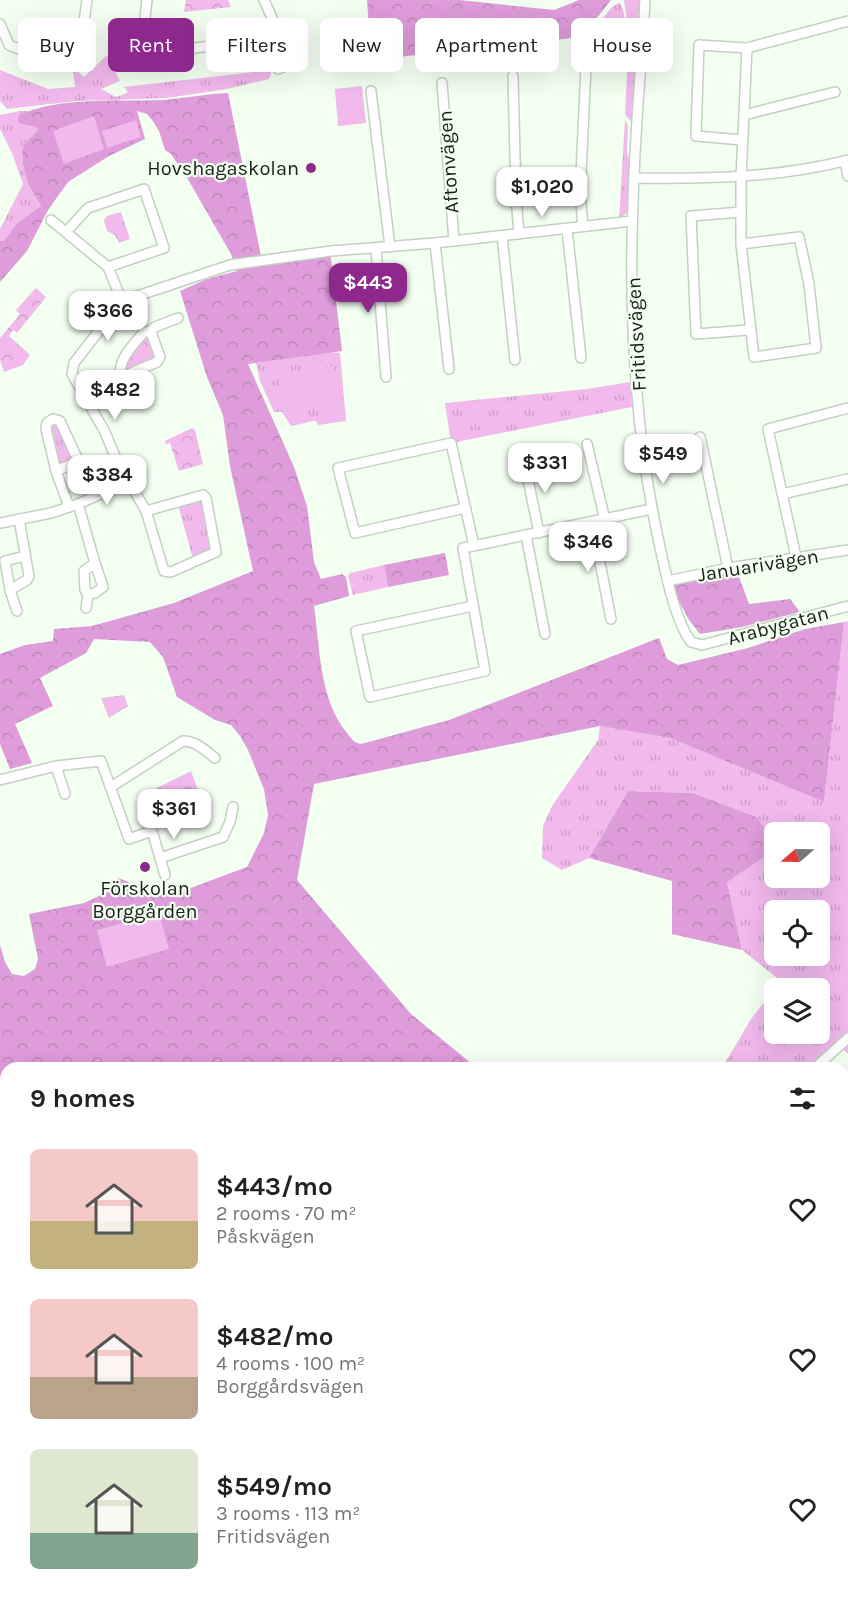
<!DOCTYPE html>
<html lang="en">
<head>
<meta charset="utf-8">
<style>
	body { margin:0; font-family:Karla,sans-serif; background:#f6f6f6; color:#222; height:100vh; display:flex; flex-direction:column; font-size:22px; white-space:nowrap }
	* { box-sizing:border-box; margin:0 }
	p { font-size:20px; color:#767676 }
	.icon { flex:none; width:33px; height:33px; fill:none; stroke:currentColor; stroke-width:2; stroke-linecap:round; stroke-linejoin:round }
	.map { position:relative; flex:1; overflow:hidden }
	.details { position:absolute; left:0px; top:1062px; width:849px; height:536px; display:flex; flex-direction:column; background:#fff; border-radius:18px 18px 0 0; box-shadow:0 6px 24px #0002 }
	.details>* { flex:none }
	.banner { position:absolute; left:18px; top:18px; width:813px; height:54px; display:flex; gap:12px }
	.needle { width:39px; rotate:250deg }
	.buttons { position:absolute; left:764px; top:822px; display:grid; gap:12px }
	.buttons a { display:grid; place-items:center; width:66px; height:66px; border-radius:9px; background:#fff; box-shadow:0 6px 24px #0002; font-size:30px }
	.price { position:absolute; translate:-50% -51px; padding:0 14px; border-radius:12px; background:#fff; color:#222; font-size:20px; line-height:39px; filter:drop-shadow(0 2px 3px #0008) }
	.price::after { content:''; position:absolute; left:50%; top:36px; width:18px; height:14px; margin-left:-9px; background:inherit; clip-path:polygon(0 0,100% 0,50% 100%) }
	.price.current { background:#8f288d; color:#fff }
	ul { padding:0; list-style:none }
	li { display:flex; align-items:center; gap:18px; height:150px; padding:0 30px }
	li span { display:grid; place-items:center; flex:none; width:168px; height:120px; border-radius:9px; color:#555 }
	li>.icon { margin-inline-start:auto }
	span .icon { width:72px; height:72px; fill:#fffc; stroke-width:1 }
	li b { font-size:26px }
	h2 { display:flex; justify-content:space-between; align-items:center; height:72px; padding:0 30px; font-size:26px }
	.pill { padding:0 21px; border-radius:9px; background:#fff; box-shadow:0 6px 24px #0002; font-size:21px; line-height:54px }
	.pill.current { background:#8f288d; color:#fff }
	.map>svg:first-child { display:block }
</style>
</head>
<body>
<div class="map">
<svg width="848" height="1597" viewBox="0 0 848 1597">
	<defs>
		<pattern id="grass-tufts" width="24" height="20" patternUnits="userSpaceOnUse" patternTransform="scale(1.5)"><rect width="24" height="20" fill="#f1b9ec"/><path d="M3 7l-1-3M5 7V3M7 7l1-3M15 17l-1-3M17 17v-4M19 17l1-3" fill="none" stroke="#ce9fca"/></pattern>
		<pattern id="forest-crowns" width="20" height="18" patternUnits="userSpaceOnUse" patternTransform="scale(1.5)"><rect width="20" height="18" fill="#de9cda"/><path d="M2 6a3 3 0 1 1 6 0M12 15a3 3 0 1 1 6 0" fill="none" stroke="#be86ba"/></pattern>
		<pattern id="park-crowns" width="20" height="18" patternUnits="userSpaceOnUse" patternTransform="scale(1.5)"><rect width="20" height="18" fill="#f1b9ec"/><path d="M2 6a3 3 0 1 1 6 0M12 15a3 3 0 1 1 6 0" fill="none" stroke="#ce9fca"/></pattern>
	</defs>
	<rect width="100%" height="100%" fill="#f3fff1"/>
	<g fill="url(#grass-tufts)" fill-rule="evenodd">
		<polygon points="624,0 641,0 634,114 630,121 625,114 629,34"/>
		<path d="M618,3L621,4C624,13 628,27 624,34L588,39L587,37L612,7Z"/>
		<polygon points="107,55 120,81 101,89 116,97 127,93 127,90 124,87 271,70 271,75 269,79 227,89 166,98 76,101 7,109 0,101 0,70 48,89 75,87 73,72 77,71 84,77"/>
		<polygon points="20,111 29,111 19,115 21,124 38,127 38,130 25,143 22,150 23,165 28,184 41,206 17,223 4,241 0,241 0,229 23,184 12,153 0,129 0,115"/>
		<polygon points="625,120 628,125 627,153 631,165 629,211 619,219"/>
		<polygon points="328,352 340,353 346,421 318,425 316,421 313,421 291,426 282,412 274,412 260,381 256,363"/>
		<polygon points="630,382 632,407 451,443 445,403 587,389"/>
		<polygon points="53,423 58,424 73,457 71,461 58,465 50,425"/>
		<polygon points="197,499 203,500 212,550 193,559 178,505"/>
		<polygon points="384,565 388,587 353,595 348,576 350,573"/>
		<path d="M848,621V1054L837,1044L810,1068H722L751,1019L774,990V1034H819V988H775L781,981L742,950L727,882L774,851V878H819V832H774V841L757,817L693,793L628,791L589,858L562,870L542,858L543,826L552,806L598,740L600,726L670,738L824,802L844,622ZM774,910H819V956H774Z"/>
		<polygon points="843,1153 848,1161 848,1241 843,1231"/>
	</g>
	<g fill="url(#forest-crowns)">
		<polygon points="367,0 459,0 554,10 579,0 611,0 582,37 371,60"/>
		<path d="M228,93L261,256L330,251L342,351L248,364L294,467L307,506L314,562L321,579L342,574L346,577L349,596L314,606C320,648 319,699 347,733C351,738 354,743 361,744L449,720L659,638L667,659L678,665L748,648L805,629L844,622L824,802L670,738L600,726L314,784L297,880L411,1014L477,1068H6V1592H364L342,1597H0V945L5,962L12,974L24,976L35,969L38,959L29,914L84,903L112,890L118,878L129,882L132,895L177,893L247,867L264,833L268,815L264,789L248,750L240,736L231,725L215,720L177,697L163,657L150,642L94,639L86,653L40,678L53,706L15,724L32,763L10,769L0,744V654L25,645L53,641L54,629L92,626L174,603L253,571L230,466L223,415L207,377L180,291L207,279L237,271L231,254L186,176L171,154L165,150L159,131L152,120L147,114L137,111L145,139L109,156L68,182L48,210L27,251L0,282V241H4L17,223L41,206L28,184L23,165L22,150L25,143L38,130L37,127L21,124L18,121L19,115C61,96 118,102 163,100C185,98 206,94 228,93Z"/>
		<polygon points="445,553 449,575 388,587 384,565"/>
		<polygon points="728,568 738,574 749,604 790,599 800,612 742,627 700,634 689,620 668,581"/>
		<polygon points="628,791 693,793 757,817 774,841 774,851 727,882 742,950 672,934 672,881 589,858"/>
		<polygon points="848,1330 848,1492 845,1492 843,1502 843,1332"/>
		<polygon points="600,1592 821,1592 813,1597 601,1597"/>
	</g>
	<g fill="url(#park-crowns)">
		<polygon points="186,0 228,0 231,7 184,12"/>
		<polygon points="121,212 130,239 119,243 115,235 107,231 104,220 107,216"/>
		<polygon points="36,288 46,297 17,333 13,330 9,336 30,355 23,365 4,372 0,360 0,338 20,314 16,310"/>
		<polygon points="144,336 149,336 157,355 154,360 126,372 124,362"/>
		<polygon points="192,428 195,430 203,464 179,471 170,443 166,444 165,441"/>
		<polygon points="124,695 128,706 109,718 101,698"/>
		<polygon points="191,771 207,814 166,826 153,790"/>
	</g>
	<g fill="#f1b9ec">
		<polygon points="362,86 366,123 338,126 335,89"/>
		<polygon points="94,116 104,149 64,164 53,131"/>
		<polygon points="136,120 141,137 107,148 102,131"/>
		<polygon points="334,366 339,402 282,410 277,373"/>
		<polygon points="159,913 169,949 107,967 97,930"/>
	</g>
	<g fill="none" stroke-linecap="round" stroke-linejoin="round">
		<defs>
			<g id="minor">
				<polyline points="147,0 142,43 159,51 165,52 255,40 277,30"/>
				<polyline points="264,0 290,58 290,64 278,69 273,59 281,40"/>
				<path d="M645,0C642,59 636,118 634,177C628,300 633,427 660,547C666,575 675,620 691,642L702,645L848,606"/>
				<polyline points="0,24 9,45 52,62 64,61 81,43 87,0"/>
				<polyline points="114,55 124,54 142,43"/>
				<polyline points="513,76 516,197 519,234"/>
				<polyline points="442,83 454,241"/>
				<polyline points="371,91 390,247"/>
				<polyline points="744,115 835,92"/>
				<polyline points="743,140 696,136 699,45 747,48"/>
				<polyline points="845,161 848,176"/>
				<path d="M634,178C706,179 777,178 848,160"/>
				<polyline points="741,212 691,216 696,334 749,330"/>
				<polyline points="51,220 108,267 122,301"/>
				<polyline points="583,226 580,194 586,68"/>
				<polyline points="567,229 581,358"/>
				<polyline points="67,231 88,208 144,189 164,248 108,267"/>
				<polyline points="502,236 515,360"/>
				<polyline points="435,243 449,369"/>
				<polyline points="741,244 799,237 809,284 816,348 754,357 741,244 741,178 747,48 848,21"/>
				<polyline points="376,249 386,377"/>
				<polyline points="122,301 230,265 331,251 435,243 632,221"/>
				<polyline points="122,301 74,363 72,374 105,432 126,483 135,492 146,511 164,571 171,572 216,552 206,498 203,495 146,511"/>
				<polyline points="150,331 155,327 178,318"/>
				<path d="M85,393L157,362L160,357L151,332H144C133,345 117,360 121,377"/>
				<polyline points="700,437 728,568"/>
				<polyline points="587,444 605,520"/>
				<polyline points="524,460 539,533"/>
				<polyline points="56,471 75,463 77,458 60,421 53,419 47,423 46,429 56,471 69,507"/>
				<polyline points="782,494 848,479"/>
				<polyline points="78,504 95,563 84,571 85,590 88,595 95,593 103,587 95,563"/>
				<polyline points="465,508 355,533 338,468 451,443 474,546"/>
				<polyline points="19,519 29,576 27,580 10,590 5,561 25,556"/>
				<polyline points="592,522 611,619"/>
				<polyline points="0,523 51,513 78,504 126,483"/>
				<polyline points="526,535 545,634"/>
				<polyline points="796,557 768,429 848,408"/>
				<polyline points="668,581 728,568 848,550"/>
				<polyline points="10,590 17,611"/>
				<polyline points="473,606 356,631 370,697 485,671 463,548 652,509"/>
				<polyline points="86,608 88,595"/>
				<polyline points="56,766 65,794"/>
				<polyline points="0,780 56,766 101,761 129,839 152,831 160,858 223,837 230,822 233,807"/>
				<path d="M111,787L183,741C196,741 205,750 215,758"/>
				<polyline points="160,858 165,875"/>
				<polyline points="815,1068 848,1038"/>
				<polyline points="843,1254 848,1267"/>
				<polyline points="843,1375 848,1376"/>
				<polyline points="592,1592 594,1597"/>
				<polyline points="113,1597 123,1592"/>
				<polyline points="368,1597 371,1593 378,1592"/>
			</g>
		</defs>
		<use href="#minor" stroke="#c3d1c1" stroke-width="12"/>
		<use href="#minor" stroke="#fff" stroke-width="9"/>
	</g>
	<g fill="#8f288d" stroke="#f3fff1" stroke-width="2">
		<circle cx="311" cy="168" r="6"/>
		<circle cx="145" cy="867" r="6"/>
	</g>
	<g text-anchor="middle" stroke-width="4.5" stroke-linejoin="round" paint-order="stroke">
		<g font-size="20" fill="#1a1f19" stroke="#f3fff1">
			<text transform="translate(448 162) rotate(-94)" y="7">Aftonvägen</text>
			<text transform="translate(636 334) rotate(-93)" y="7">Fritidsvägen</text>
			<text transform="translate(758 565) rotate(-9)" y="7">Januarivägen</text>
			<text transform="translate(778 625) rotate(-15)" y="7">Arabygatan</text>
		</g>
		<g font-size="20" fill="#1a1f19" stroke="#f3fff1" text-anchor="end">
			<text x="299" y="175">Hovshagaskolan</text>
			<text x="145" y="895" text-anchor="middle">Förskolan<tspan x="145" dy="23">Borggården</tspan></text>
		</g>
	</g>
</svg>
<div class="buttons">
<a><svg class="needle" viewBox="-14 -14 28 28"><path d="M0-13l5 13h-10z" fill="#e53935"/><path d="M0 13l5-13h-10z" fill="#767676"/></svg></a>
<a><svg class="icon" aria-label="locate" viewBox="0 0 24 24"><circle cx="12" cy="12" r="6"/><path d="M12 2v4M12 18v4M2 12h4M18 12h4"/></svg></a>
<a><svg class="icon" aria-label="layers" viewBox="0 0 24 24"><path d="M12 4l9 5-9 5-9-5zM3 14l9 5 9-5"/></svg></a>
</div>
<b class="price" style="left:542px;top:218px">$1,020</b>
<b class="price current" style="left:368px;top:314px">$443</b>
<b class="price" style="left:108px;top:342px">$366</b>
<b class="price" style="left:115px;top:421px">$482</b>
<b class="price" style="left:663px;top:485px">$549</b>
<b class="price" style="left:545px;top:494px">$331</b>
<b class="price" style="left:107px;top:506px">$384</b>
<b class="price" style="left:588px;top:573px">$346</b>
<b class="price" style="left:174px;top:840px">$361</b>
<div class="banner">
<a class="pill">Buy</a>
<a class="pill current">Rent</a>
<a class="pill">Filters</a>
<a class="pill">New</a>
<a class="pill">Apartment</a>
<a class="pill">House</a>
</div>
<section class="details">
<h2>9 homes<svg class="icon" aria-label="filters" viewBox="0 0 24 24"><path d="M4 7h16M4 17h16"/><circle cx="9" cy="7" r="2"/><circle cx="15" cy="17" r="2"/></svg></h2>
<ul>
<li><span style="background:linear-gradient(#f6c9c9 60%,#c2b280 0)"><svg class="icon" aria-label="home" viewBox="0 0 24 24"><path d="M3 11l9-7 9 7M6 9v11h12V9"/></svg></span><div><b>$443/mo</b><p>2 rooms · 70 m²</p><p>Påskvägen</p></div><svg class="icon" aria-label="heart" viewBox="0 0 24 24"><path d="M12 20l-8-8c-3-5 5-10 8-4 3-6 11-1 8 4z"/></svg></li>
<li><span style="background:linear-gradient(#f6c9c9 65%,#b9a48a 0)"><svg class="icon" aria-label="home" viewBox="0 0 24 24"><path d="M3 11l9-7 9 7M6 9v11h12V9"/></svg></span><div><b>$482/mo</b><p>4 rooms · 100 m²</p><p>Borggårdsvägen</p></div><svg class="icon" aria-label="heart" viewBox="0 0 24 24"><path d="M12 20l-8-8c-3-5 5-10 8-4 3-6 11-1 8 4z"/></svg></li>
<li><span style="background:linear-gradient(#dfe7d0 70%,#7fa58c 0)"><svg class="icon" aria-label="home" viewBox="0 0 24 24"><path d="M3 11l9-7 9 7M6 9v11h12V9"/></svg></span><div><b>$549/mo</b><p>3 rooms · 113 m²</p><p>Fritidsvägen</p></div><svg class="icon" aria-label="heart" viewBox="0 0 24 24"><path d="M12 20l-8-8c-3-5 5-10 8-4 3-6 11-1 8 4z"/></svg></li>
</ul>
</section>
</div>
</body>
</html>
